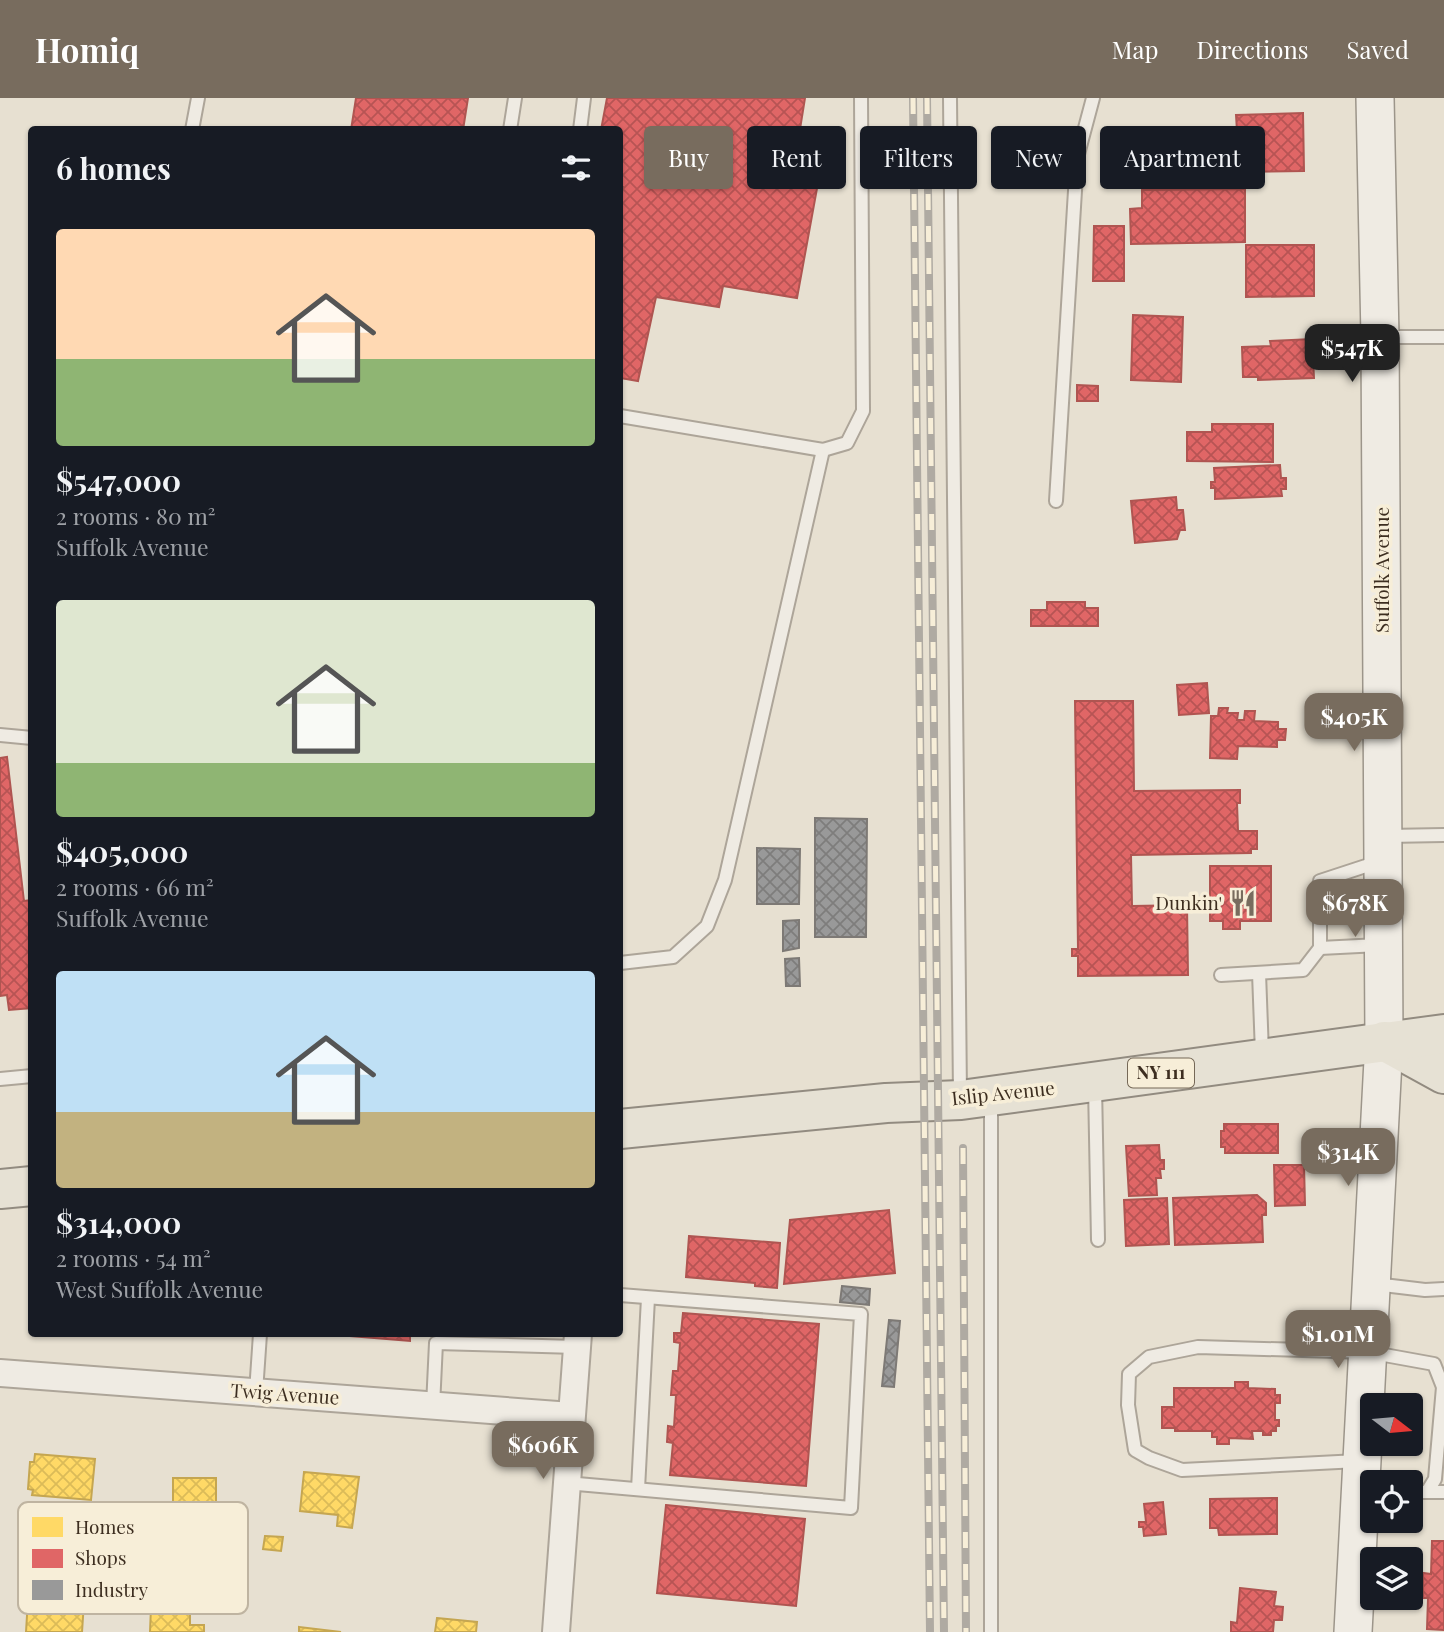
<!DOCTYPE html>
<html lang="en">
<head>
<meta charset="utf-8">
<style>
	body { margin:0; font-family:"Playfair Display",serif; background:#20242c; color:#f1f3f6; height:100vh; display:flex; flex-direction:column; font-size:26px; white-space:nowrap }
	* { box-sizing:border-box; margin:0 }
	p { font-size:23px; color:#9ea1a6 }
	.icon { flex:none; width:38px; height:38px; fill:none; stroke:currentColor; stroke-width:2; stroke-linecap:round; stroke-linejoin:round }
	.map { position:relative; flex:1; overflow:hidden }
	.sheet { position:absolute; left:28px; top:28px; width:595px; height:1211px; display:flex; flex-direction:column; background:#171b24; border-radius:7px; box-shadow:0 2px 5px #0004 }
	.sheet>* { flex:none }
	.top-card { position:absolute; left:644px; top:28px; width:665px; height:63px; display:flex; gap:14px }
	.needle { width:46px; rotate:106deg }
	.fabs { position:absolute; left:1360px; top:1295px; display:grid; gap:14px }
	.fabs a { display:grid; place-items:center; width:63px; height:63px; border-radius:7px; background:#171b24; box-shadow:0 2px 5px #0004; font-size:35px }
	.price { position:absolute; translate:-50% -60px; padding:0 16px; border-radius:14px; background:#786c5e; color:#fff; font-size:23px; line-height:46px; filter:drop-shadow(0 2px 4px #0008) }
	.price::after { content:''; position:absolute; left:50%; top:42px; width:21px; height:16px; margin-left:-10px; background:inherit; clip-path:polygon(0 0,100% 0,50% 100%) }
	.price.current { background:#222; color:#fff }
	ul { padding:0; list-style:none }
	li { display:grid; align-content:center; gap:14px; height:371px; padding:0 28px }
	li span { display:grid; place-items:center; height:217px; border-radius:7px; color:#555 }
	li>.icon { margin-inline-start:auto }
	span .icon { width:126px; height:126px; fill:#fffc; stroke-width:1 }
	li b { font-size:30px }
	h2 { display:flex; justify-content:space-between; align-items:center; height:84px; padding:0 28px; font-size:30px }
	.tag { padding:0 24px; border-radius:7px; background:#171b24; box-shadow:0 2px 5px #0004; font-size:24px; line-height:63px }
	.tag.current { background:#786c5e; color:#fff }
	header { display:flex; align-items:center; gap:42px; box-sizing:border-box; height:98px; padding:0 35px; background:#786c5e; color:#fff }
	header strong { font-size:33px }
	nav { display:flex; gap:38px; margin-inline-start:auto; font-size:24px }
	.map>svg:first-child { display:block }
</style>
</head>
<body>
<header>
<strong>Homiq</strong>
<nav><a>Map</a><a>Directions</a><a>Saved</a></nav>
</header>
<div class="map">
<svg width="1444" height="1534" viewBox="0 0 1444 1534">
	<defs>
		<pattern id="homes-cross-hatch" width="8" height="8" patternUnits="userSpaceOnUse" patternTransform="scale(1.75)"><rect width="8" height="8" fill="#ffd966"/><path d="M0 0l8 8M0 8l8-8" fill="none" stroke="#dbbb58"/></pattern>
		<pattern id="shops-cross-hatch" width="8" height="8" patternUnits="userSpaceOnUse" patternTransform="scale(1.75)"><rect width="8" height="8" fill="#e06666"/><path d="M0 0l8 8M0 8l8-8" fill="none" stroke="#b75454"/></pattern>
		<pattern id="industry-cross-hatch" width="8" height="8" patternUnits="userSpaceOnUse" patternTransform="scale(1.75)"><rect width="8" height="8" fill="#999"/><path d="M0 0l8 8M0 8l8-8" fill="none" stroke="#7e7d7c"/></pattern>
	</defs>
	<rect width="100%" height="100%" fill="#e7e0d1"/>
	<g fill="url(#homes-cross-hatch)" stroke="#c5a651" stroke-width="2">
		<polygon points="35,1356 95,1361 91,1402 32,1397 33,1392 28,1391 30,1364 34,1364"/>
		<polygon points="304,1374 359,1379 352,1430 337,1428 338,1417 300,1413"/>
		<rect x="173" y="1380" width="43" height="35"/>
		<polygon points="265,1438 283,1439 281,1453 263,1451"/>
		<polygon points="28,1501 84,1504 82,1534 26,1534"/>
		<polygon points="151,1509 190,1510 190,1527 204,1527 204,1534 150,1534"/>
		<polygon points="437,1520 477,1524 476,1534 435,1534"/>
		<polygon points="299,1529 341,1534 299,1534"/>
	</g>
	<g fill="url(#shops-cross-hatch)" stroke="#af5551" stroke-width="2">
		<polygon points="356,0 468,0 463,32 351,32"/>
		<polygon points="607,0 805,0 796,56 822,63 797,200 723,188 719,209 656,199 638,283 620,280 620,108 623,89 620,89 620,32 601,32"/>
		<polygon points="1303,15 1304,73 1222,74 1221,33 1237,33 1236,17"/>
		<polygon points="1245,91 1245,144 1131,146 1130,111 1142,110 1142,92"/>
		<polygon points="1094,128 1124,128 1124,183 1093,183"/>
		<polygon points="1246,147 1314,147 1314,198 1246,199"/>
		<polygon points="1133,217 1183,219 1181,284 1131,282"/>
		<polygon points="1312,241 1314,280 1258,282 1258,279 1243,279 1242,249 1271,248 1270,243"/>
		<polygon points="1077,287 1098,288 1098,303 1077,303"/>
		<polygon points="1212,326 1273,326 1273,364 1187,363 1187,334 1212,334"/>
		<polygon points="1280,367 1281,380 1286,380 1286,391 1281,391 1282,398 1215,401 1215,390 1211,390 1211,384 1215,384 1214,370"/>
		<polygon points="1176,399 1177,412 1183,412 1185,432 1180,432 1177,441 1135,445 1131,403"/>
		<polygon points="1047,504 1085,504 1085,510 1098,510 1098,528 1031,528 1031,512 1047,512"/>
		<polygon points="1207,585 1209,615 1179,617 1177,587"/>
		<polygon points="1075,603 1133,603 1134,693 1240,692 1240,705 1237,705 1238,733 1257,733 1257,751 1251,751 1251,755 1131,757 1132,808 1187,807 1188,877 1078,878 1078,858 1072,858 1072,851 1078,851"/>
		<polygon points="1219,610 1228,610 1227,615 1238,615 1237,622 1244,622 1245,613 1255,613 1254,623 1278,624 1278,631 1286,631 1285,642 1277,642 1277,649 1238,648 1237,661 1210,660 1211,618 1218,618"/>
		<polygon points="7,659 24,803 32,802 32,910 9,912 7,897 0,898 0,660"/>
		<polygon points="1210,768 1271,768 1271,823 1240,823 1240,831 1223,831 1223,823 1210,823"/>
		<polygon points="1224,1026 1278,1026 1278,1055 1225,1055 1225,1049 1221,1049 1221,1033 1224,1033"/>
		<polygon points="1159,1047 1160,1062 1164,1062 1164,1071 1160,1071 1161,1080 1156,1080 1157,1097 1129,1098 1126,1048"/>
		<polygon points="1274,1067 1304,1067 1305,1107 1275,1108"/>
		<polygon points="1257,1097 1266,1105 1266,1117 1262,1117 1263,1144 1175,1147 1173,1100"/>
		<polygon points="1167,1100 1169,1146 1126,1148 1124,1102"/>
		<polygon points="889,1112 895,1175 784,1186 790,1122"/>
		<polygon points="689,1138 780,1145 777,1190 755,1188 755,1185 686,1179"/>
		<polygon points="683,1215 819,1226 806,1388 670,1377 673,1345 667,1344 668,1328 674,1329 676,1297 671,1297 673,1273 678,1273 680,1245 674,1244 674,1235 681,1235"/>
		<polygon points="325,1236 410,1236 410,1243"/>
		<polygon points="1235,1284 1248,1284 1248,1290 1275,1291 1275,1297 1280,1297 1280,1305 1275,1305 1275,1322 1279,1322 1279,1328 1276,1328 1276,1333 1271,1333 1271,1337 1263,1337 1263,1333 1252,1333 1253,1341 1229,1340 1229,1346 1217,1346 1217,1339 1212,1339 1212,1333 1175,1333 1175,1330 1162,1330 1162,1309 1174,1309 1174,1290 1235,1290"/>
		<polygon points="1277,1400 1277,1436 1219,1437 1218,1430 1210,1430 1210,1401"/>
		<polygon points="1163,1404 1166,1436 1144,1438 1143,1429 1139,1429 1139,1424 1146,1424 1144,1406"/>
		<polygon points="666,1407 805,1421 796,1508 657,1495"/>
		<polygon points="1432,1443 1444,1443 1444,1532 1427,1531 1428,1500 1423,1500 1423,1475 1431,1476"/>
		<polygon points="1240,1490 1276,1494 1274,1508 1283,1509 1282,1522 1274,1522 1273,1534 1231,1534 1231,1524 1237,1525"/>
	</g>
	<g fill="url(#industry-cross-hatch)" stroke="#7d7975" stroke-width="2">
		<polygon points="815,720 867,721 866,839 815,839"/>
		<polygon points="757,750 800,751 799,806 757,806"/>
		<polygon points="799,822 799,850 783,853 783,823"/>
		<polygon points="799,860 800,888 786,888 785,861"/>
		<polygon points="842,1188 870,1191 869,1207 840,1204"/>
		<polygon points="889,1222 900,1223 894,1289 882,1288"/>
	</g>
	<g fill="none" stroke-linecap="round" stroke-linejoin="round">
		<defs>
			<g id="service">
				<polyline points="950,0 960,997"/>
				<polyline points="192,32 198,0"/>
				<polyline points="510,32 515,0"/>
				<polyline points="580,32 584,0"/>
				<polyline points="1384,239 1444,239"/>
				<polyline points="620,318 823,352 847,345 863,313 861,0"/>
				<polyline points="1056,403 1077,60 1093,0"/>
				<polyline points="0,637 32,640"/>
				<polyline points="1387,738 1444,737"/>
				<polyline points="1320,850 1379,847"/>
				<polyline points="620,865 673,859 707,828 725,782 823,352"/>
				<polyline points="1259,875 1262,955"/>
				<polyline points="1221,877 1303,872 1320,850 1320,783 1381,763"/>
				<polyline points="0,981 32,978"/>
				<polyline points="1095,988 1098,1142"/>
				<polyline points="991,1002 991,1534"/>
				<polyline points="1375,1186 1425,1192 1444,1191"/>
				<polyline points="256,1294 260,1236"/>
				<polyline points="433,1308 436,1245 576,1249"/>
				<polyline points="1358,1363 1182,1372 1149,1360 1135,1352 1128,1307 1129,1276 1149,1259 1198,1249 1368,1254 1434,1266 1443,1289 1435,1381 1427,1394 1410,1394"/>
				<polyline points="566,1385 851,1410 861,1216 620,1197"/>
				<polyline points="638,1391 648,1200"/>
				<polyline points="1427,1394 1444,1394"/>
			</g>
			<g id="minor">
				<polyline points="0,1275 571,1318"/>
				<polyline points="556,1534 578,1236"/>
			</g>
			<polyline id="secondary" points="1353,1534 1384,943 1380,239 1375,0"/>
			<g id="primary">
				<polyline points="1384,943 1444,976"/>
				<polyline points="620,1031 886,1005 961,1002 1444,936"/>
				<polyline points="0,1091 32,1088"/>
			</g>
		</defs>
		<use href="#service" stroke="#ada599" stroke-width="16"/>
		<use href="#minor" stroke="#ada599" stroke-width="30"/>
		<use href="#secondary" stroke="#9c958a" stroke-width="40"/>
		<use href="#primary" stroke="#928b80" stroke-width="42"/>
		<use href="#service" stroke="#efebe3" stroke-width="12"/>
		<use href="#minor" stroke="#efebe3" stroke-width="26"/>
		<use href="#secondary" stroke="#efebe3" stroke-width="37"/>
		<use href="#primary" stroke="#e6e1d4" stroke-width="38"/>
		<defs>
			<g id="rail">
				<polyline points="913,0 930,1534"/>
				<polyline points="927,0 944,1534"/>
				<polyline points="963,1050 966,1534"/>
			</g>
		</defs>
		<use href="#rail" stroke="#afaaa2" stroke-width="8"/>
		<use href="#rail" stroke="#f7eed8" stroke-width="5" stroke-dasharray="16" stroke-linecap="butt"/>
	</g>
	<defs>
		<symbol id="restaurant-bare" viewBox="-9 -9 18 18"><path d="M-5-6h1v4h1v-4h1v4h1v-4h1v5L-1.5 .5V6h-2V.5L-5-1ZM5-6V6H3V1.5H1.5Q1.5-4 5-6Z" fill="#786c5e" stroke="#f7eed8" stroke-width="2.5" paint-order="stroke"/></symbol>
	</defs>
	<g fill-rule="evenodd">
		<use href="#restaurant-bare" x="1224" y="786" width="38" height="38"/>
	</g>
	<g text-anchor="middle" stroke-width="7" stroke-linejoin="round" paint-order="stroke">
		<rect fill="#f7eed8" stroke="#756857" stroke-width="2" x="1128" y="960.5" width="66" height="29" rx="5"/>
		<g font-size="18" font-weight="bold" fill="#3d2e20">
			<text x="1161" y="981">NY 111</text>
		</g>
		<g font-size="19" fill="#3d2e20" stroke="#f7eed8">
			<text transform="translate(1382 472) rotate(-90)" y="7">Suffolk Avenue</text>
			<text transform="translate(1003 995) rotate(-6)" y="7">Islip Avenue</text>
			<text transform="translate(285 1296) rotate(4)" y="7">Twig Avenue</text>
		</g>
		<g font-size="19" fill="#3d2e20" stroke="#f7eed8" text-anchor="end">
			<text x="1222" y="812">Dunkin'</text>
		</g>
	</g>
	<rect x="18" y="1404" width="230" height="112" rx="10" fill="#f7eed8" stroke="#bfb4a1" stroke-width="2"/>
	<rect x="32" y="1419" width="31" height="20" fill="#ffd966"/>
	<rect x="32" y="1451" width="31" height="19" fill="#e06666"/>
	<rect x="32" y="1482" width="31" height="20" fill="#999"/>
	<g font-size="19" fill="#3d2e20">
		<text x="75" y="1436">Homes</text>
		<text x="75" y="1467">Shops</text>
		<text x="75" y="1499">Industry</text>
	</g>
</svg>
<div class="fabs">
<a><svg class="needle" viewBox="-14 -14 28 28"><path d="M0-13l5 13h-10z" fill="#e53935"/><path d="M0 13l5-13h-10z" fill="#9ea1a6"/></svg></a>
<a><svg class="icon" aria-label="locate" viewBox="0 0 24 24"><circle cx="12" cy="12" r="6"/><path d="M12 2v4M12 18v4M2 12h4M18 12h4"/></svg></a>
<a><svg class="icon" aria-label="layers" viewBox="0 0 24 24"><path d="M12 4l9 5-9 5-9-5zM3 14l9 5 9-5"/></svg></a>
</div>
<b class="price current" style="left:1352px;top:286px">$547K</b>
<b class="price" style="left:1354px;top:655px">$405K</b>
<b class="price" style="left:1355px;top:841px">$678K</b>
<b class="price" style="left:1348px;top:1090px">$314K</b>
<b class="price" style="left:1338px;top:1272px">$1.01M</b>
<b class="price" style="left:543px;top:1383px">$606K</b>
<div class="top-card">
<a class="tag current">Buy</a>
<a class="tag">Rent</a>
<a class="tag">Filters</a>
<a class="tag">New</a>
<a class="tag">Apartment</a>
</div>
<section class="sheet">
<h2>6 homes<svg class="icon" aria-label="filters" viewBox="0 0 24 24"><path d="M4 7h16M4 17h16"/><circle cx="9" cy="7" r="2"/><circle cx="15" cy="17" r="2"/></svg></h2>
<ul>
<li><span style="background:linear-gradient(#ffd9b3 60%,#8fb573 0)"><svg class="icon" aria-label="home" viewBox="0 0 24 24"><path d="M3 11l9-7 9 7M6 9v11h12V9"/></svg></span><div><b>$547,000</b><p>2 rooms · 80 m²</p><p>Suffolk Avenue</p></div></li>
<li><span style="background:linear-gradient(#dfe7d0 75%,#8fb573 0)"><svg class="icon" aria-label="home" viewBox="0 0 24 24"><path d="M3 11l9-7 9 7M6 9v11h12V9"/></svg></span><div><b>$405,000</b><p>2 rooms · 66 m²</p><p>Suffolk Avenue</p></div></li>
<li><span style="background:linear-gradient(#bfe0f5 65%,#c2b280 0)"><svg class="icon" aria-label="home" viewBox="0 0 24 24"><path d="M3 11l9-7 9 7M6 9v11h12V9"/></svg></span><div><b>$314,000</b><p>2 rooms · 54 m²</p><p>West Suffolk Avenue</p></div></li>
</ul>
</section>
</div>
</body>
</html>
